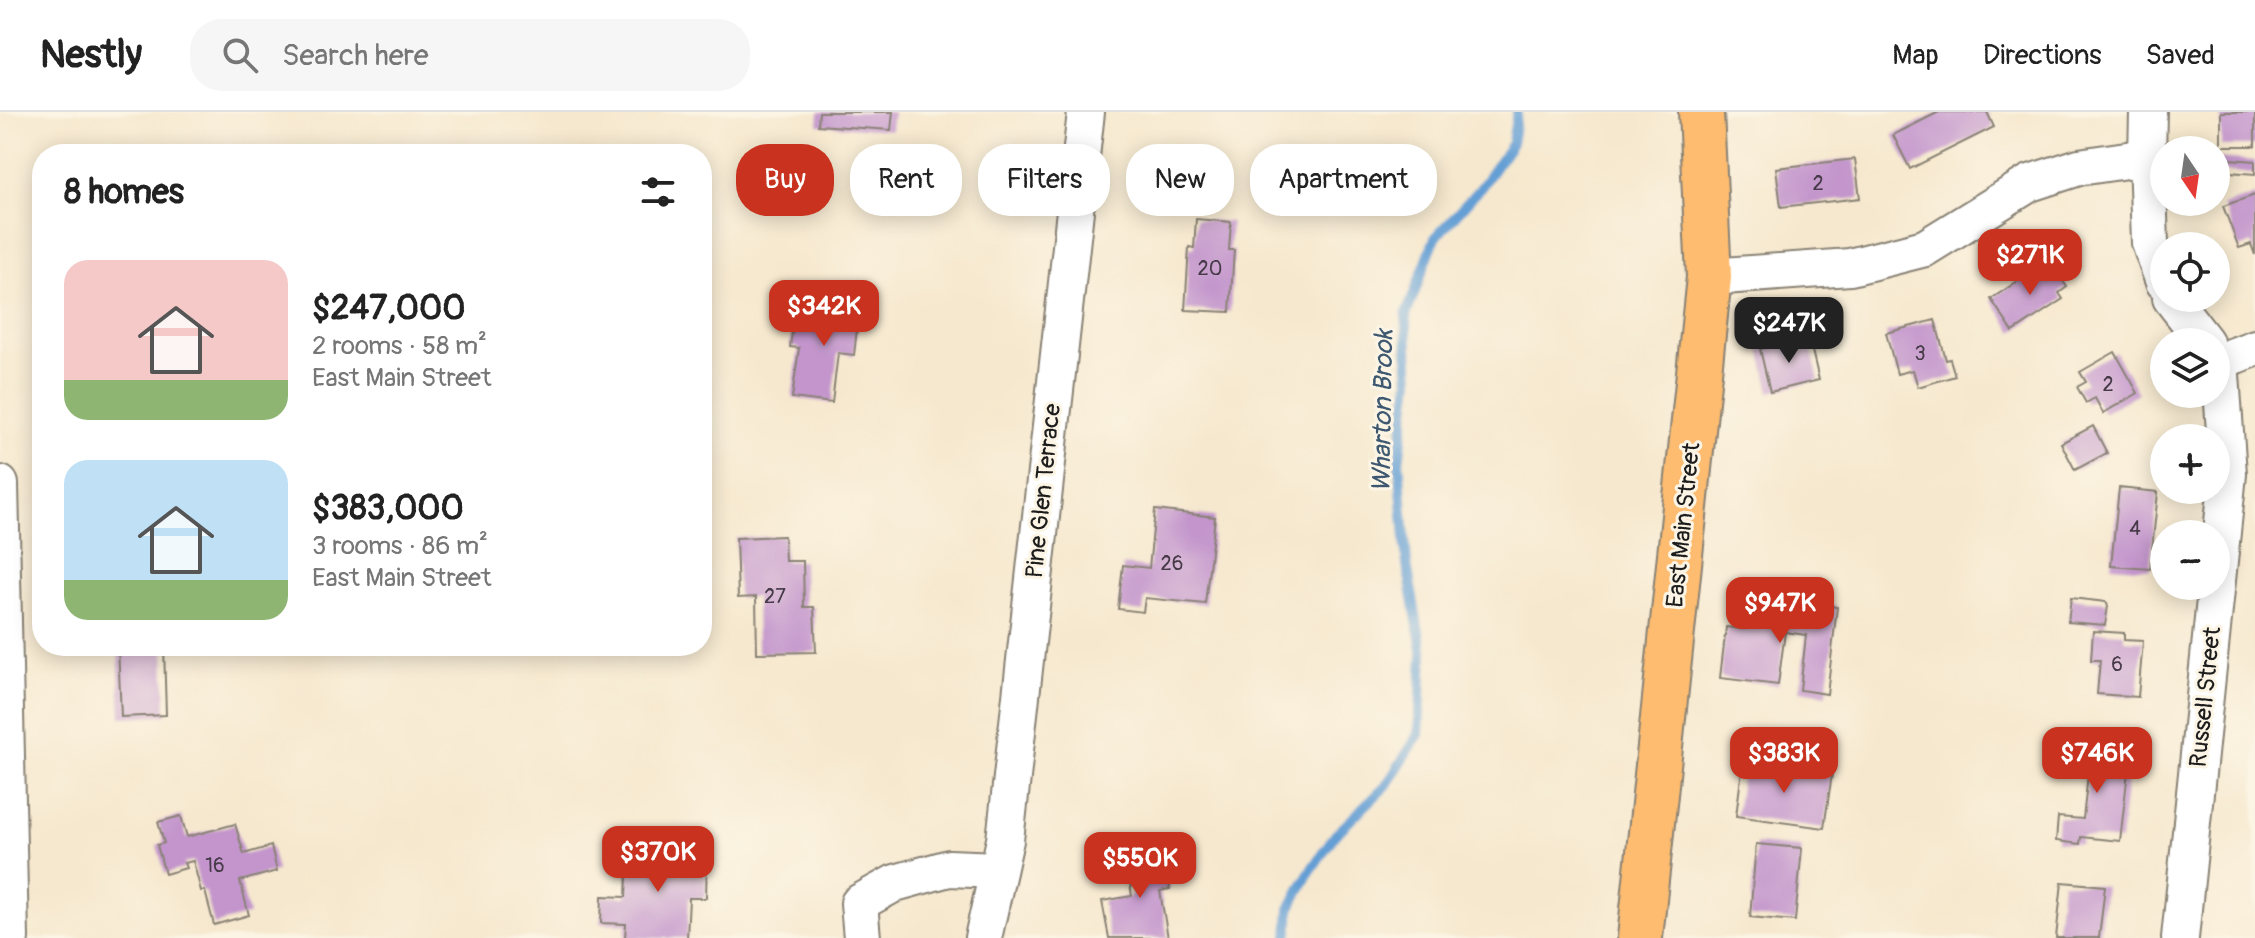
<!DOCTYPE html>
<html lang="en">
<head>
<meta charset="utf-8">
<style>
	body { margin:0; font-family:Pangolin,sans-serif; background:#f6f6f6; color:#222; height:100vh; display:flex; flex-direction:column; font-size:30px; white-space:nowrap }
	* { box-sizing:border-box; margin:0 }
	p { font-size:26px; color:#767676 }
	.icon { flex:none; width:44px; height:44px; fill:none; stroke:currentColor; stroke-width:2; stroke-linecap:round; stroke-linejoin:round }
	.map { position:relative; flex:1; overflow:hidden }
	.sheet { position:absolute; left:32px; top:32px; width:680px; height:512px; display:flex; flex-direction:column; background:#fff; border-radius:32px; box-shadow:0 4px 20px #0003 }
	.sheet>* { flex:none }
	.hud { position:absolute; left:736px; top:32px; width:760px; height:72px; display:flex; gap:16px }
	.needle { width:52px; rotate:167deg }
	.fabs { position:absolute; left:2150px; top:24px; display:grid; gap:16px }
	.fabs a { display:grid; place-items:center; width:80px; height:80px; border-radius:50%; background:#fff; box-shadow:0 4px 20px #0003; font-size:40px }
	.price { position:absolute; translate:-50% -68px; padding:0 18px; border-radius:16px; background:#c8321e; color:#fff; font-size:26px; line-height:52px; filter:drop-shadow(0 2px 4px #0008) }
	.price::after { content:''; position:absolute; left:50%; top:48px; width:24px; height:18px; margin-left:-12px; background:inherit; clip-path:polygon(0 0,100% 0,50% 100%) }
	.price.current { background:#222; color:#fff }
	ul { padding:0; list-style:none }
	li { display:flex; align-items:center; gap:24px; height:200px; padding:0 32px }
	li span { display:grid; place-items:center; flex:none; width:224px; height:160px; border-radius:24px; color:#555 }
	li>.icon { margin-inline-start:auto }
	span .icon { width:96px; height:96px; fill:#fffc; stroke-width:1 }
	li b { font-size:34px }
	h2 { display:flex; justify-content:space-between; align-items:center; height:96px; padding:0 32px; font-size:34px }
	.tag { padding:0 28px; border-radius:32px; background:#fff; box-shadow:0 4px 20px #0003; font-size:28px; line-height:72px }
	.tag.current { background:#c8321e; color:#fff }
	header { display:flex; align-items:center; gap:48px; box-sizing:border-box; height:112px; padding:0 40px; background:#fff; border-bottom:2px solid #e0e0e0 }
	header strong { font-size:38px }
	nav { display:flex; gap:44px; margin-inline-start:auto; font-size:28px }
	.search { width:560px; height:72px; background:#f6f6f6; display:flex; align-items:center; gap:20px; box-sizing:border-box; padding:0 28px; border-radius:32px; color:#767676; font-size:30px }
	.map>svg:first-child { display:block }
</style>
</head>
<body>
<header>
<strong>Nestly</strong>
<div class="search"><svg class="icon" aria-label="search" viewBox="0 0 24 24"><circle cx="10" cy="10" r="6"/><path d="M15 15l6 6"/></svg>Search here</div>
<nav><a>Map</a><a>Directions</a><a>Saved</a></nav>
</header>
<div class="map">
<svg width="2255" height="826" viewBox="0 0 2255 826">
	<rect width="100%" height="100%" fill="#fcf5e5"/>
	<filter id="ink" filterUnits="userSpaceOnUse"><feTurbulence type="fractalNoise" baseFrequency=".0125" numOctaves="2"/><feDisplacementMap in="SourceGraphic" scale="16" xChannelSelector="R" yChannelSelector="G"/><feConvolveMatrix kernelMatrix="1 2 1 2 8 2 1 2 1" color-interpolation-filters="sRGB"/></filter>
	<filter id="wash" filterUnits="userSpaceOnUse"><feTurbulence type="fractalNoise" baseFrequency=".006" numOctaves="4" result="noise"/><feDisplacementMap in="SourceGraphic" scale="32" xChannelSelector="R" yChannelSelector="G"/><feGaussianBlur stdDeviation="1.8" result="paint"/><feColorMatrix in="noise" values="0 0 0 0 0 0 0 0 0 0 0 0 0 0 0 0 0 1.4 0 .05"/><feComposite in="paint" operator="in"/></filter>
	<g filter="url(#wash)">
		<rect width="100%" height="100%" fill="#f6e8ce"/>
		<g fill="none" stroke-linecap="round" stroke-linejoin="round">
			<polyline stroke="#649fd4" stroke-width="10" points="1288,826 1290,797 1307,764 1334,724 1386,674 1419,622 1423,543 1407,452 1399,349 1410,269 1406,203 1435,126 1482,74 1512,31 1517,0"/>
		</g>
		<g id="blocks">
			<g fill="#c395cc">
				<polygon points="819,0 893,0 891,18 818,13"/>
				<polygon points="1939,0 1987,0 1994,15 1910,57 1893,23"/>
				<rect x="2221" y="0" width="34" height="34"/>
				<polygon points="2216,46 2255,49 2255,62 2216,59"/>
				<polygon points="1855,47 1860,86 1781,95 1776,56"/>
				<polygon points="2255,83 2255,143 2251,132 2239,136 2223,94"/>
				<polygon points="1196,107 1231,110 1229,138 1234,138 1230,200 1185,198 1189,135 1194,136"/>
				<polygon points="2042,153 2047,160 2054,156 2067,175 2059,181 2063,187 2013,220 1991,187"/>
				<polygon points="818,184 860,190 854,243 838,241 832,291 792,286 799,236 790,235 793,212 815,215"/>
				<polygon points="1935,208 1946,248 1950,247 1955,264 1918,275 1913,258 1897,262 1886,221"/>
				<polygon points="1809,226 1819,268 1770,280 1760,237"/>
				<polygon points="2115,240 2138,281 2103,301 2095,286 2086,291 2077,275 2086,270 2080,260"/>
				<polygon points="2093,314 2107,341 2075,358 2061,331"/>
				<polygon points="2119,376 2158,380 2150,457 2111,454"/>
				<polygon points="1155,398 1215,405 1205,492 1145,486 1143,500 1118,497 1123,453 1149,456"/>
				<polygon points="784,424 785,449 803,449 804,495 814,495 816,540 757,541 756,485 738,486 736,426"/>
				<polygon points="2071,486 2106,490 2108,494 2105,513 2068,510"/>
				<polygon points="1748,489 1789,494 1787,505 1807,507 1809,491 1837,495 1827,582 1800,578 1806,523 1785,520 1778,573 1720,566 1726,515 1744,517"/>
				<polygon points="2093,519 2124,521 2124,528 2143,529 2138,585 2097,582 2100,548 2091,548"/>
				<polygon points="118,534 164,534 166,603 121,605"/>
				<polygon points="2066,635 2130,642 2120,729 2081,725 2080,732 2056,729 2058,705 2083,707 2088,662 2063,659"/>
				<polygon points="1743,650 1832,662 1824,716 1736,704"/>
				<polygon points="181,704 187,725 235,712 244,742 271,734 277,759 240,769 249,803 214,813 205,779 201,779 193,749 184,751 186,756 165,762 157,733 164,731 158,710"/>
				<polygon points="659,730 684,731 684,745 707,746 706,786 689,786 687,826 625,826 626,812 601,811 602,784 626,785 628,743 659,745"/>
				<polygon points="1756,732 1802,736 1795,809 1750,805"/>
				<polygon points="1164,739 1170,777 1160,779 1168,826 1109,826 1102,789 1132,784 1126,745"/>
				<polygon points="2062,770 2105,774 2099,826 2056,826"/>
			</g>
		</g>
	</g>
	<g filter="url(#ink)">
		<use href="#blocks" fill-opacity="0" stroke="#898275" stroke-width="2"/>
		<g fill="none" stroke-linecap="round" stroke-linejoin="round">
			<defs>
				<g id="minor">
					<polyline points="2148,0 2147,45 2150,131 2164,170"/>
					<polyline points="1709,165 1850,155 1925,136 2030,71 2079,55 2147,45"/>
					<polyline points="2171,186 2205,230"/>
					<polyline points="2220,249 2255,236"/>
					<polyline points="0,372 10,826"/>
					<polyline points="862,826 859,791 895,771 949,756 998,758"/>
					<polyline points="983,826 1005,728 1086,0"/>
					<polyline points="2180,826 2228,362 2220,249"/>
				</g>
				<polyline id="major" points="1640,826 1709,165 1701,0"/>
			</defs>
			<use href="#minor" stroke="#898275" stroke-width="40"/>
			<use href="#major" stroke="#898275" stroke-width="48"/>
			<use href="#minor" stroke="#fff" stroke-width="36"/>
			<use href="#major" stroke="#fdbc70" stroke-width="44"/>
		</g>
	</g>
	<g text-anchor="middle" stroke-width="6" stroke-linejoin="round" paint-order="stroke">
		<g font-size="20" fill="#463a48">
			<text x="1818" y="78">2</text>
			<text x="1210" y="163">20</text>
			<text x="1920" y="248">3</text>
			<text x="2108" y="279">2</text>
			<text x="2135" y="423">4</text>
			<text x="1172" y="458">26</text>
			<text x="775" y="491">27</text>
			<text x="2117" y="559">6</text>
			<text x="215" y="760">16</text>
		</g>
		<g font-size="24" fill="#1c1c1c" stroke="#fcf5e5">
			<text transform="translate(1043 379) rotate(-84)" y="8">Pine Glen Terrace</text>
			<text transform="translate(1683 413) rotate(-84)" y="8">East Main Street</text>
			<text transform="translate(2205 585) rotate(-84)" y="8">Russell Street</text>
		</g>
		<g font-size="26" font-style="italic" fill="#3c576f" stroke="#fcf5e5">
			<text transform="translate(1382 299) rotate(-89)" y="9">Wharton Brook</text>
		</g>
	</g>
</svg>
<div class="fabs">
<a><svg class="needle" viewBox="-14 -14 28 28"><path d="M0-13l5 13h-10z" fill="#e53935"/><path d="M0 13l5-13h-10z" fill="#767676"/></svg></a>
<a><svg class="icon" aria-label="locate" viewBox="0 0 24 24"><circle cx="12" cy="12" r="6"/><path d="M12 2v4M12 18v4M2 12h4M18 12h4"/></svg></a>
<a><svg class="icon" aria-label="layers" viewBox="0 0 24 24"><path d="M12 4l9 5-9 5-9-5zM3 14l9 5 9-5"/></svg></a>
<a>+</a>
<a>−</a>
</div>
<b class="price" style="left:2030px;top:185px">$271K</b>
<b class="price" style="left:824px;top:236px">$342K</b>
<b class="price current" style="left:1789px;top:253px">$247K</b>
<b class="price" style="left:1780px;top:533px">$947K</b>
<b class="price" style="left:1784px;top:683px">$383K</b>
<b class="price" style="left:2097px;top:683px">$746K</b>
<b class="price" style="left:658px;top:782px">$370K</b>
<b class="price" style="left:1140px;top:788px">$550K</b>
<div class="hud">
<a class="tag current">Buy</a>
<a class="tag">Rent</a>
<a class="tag">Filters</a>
<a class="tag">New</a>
<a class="tag">Apartment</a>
</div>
<section class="sheet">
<h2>8 homes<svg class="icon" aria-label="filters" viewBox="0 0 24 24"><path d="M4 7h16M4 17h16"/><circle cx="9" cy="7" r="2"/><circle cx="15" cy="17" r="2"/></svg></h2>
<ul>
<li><span style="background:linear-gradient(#f6c9c9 75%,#8fb573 0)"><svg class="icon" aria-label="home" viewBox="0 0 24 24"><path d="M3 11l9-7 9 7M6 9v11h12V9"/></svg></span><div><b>$247,000</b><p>2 rooms · 58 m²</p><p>East Main Street</p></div></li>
<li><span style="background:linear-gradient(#bfe0f5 75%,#8fb573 0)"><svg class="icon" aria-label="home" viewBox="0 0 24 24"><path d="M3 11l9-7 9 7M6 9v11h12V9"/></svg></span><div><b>$383,000</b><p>3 rooms · 86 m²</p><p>East Main Street</p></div></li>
</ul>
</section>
</div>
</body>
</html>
